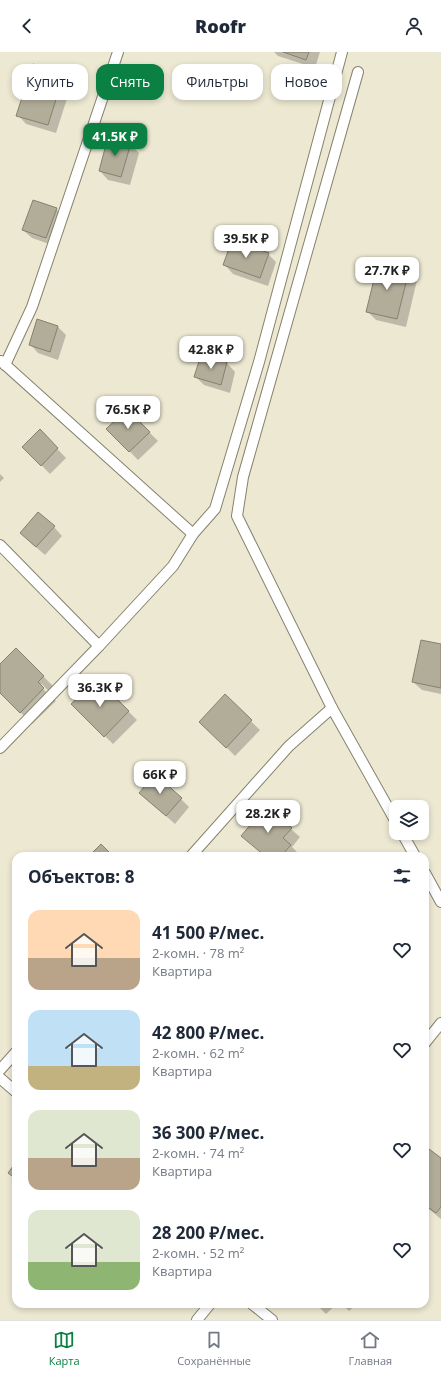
<!DOCTYPE html>
<html lang="ru">
<head>
<meta charset="utf-8">
<style>
	body { margin:0; font-family:"Open Sans",sans-serif; background:#f2f2f3; color:#1f2937; height:100vh; display:flex; flex-direction:column; font-size:15px; white-space:nowrap }
	* { box-sizing:border-box; margin:0 }
	p { font-size:13px; color:#747a83 }
	.icon { flex:none; width:22px; height:22px; fill:none; stroke:currentColor; stroke-width:2; stroke-linecap:round; stroke-linejoin:round }
	.map { position:relative; flex:1; overflow:hidden }
	.panel { position:absolute; left:12px; top:800px; width:417px; height:456px; display:flex; flex-direction:column; background:#fff; border-radius:12px; box-shadow:0 2px 6px #0003 }
	.panel>* { flex:none }
	.banner { position:absolute; left:12px; top:12px; width:417px; height:36px; display:flex; gap:8px }
	.tools { position:absolute; left:389px; top:748px; display:grid; gap:8px }
	.tools a { display:grid; place-items:center; width:40px; height:40px; border-radius:8px; background:#fff; box-shadow:0 2px 6px #0003; font-size:20px }
	.price { position:absolute; translate:-50% -34px; padding:0 9px; border-radius:8px; background:#fff; color:#222; font-size:13px; line-height:26px; filter:drop-shadow(0 1px 2px #0008) }
	.price::after { content:''; position:absolute; left:50%; top:24px; width:12px; height:9px; margin-left:-6px; background:inherit; clip-path:polygon(0 0,100% 0,50% 100%) }
	.price.active { background:#0b8043; color:#fff }
	ul { padding:0; list-style:none }
	li { display:flex; align-items:center; gap:12px; height:100px; padding:0 16px }
	li span { display:grid; place-items:center; flex:none; width:112px; height:80px; border-radius:12px; color:#555 }
	li>.icon { margin-inline-start:auto }
	span .icon { width:48px; height:48px; fill:#fffc; stroke-width:1 }
	li b { font-size:17px }
	h2 { display:flex; justify-content:space-between; align-items:center; height:48px; padding:0 16px; font-size:17px }
	.tag { padding:0 14px; border-radius:12px; background:#fff; box-shadow:0 2px 6px #0003; font-size:14px; line-height:36px }
	.tag.active { background:#0b8043; color:#fff }
	header { display:flex; justify-content:space-between; align-items:center; height:52px; padding:0 16px; background:#fff; font-size:18px; font-weight:800 }
	.tabs { display:flex; justify-content:space-around; align-items:center; height:56px; border-top:1px solid #e0e1e3; background:#fff; font-size:11px; color:#747a83 }
	.tabs a { display:grid; justify-items:center; gap:2px }
	.tabs .active { color:#0b8043 }
	.map>svg:first-child { display:block }
</style>
</head>
<body>
<header><svg class="icon" aria-label="back" viewBox="0 0 24 24"><path d="M15 5l-7 7 7 7"/></svg>Roofr<svg class="icon" aria-label="person" viewBox="0 0 24 24"><circle cx="12" cy="8" r="4"/><path d="M4 21q1-7 8-7t8 7"/></svg></header>
<div class="map">
<svg width="441" height="1268" viewBox="0 0 441 1268">
	<rect width="100%" height="100%" fill="#ece8d2"/>
	<g fill="#0003">
		<polygon points="274,0 320,0 315,16 278,4"/>
		<polygon points="64,23 72,31 56,81 26,72 18,63"/>
		<polygon points="130,92 139,101 130,133 108,128 100,119"/>
		<polygon points="56,157 65,166 55,194 32,186 23,178"/>
		<polygon points="268,202 276,210 268,234 233,222 225,213"/>
		<polygon points="408,220 417,228 406,275 376,268 367,259"/>
		<polygon points="38,268 58,275 66,283 58,308 38,301 30,292"/>
		<polygon points="201,304 227,311 235,320 230,341 204,333 196,325"/>
		<polygon points="127,358 158,389 138,408 108,377"/>
		<polygon points="40,379 66,406 50,422 24,395"/>
		<polygon points="0,422 4,426 0,430"/>
		<polygon points="54,475 62,484 45,503 30,490"/>
		<polygon points="441,593 441,642 422,638 413,630"/>
		<polygon points="16,597 56,637 51,642 42,632 40,634 56,649 32,672 0,640 0,613"/>
		<polygon points="97,628 137,668 113,692 73,652"/>
		<polygon points="225,644 260,678 235,704 209,678"/>
		<polygon points="181,747 189,755 175,772 149,749"/>
		<polygon points="291,777 300,785 292,795 299,802 297,804 265,804"/>
		<polygon points="425,1095 441,1107 441,1167 425,1154"/>
		<polygon points="316,1252 337,1252 326,1262"/>
		<polygon points="342,1252 357,1252 349,1259"/>
	</g>
	<g fill="#b1ad99" stroke="#85816e">
		<polygon points="283,0 309,0 306,8"/>
		<polygon points="33,12 64,22 48,73 16,64"/>
		<polygon points="108,85 131,91 121,125 99,119"/>
		<polygon points="33,148 57,156 46,186 22,178"/>
		<polygon points="232,188 269,201 260,226 223,213"/>
		<polygon points="378,211 409,219 397,267 366,260"/>
		<polygon points="37,267 58,274 50,300 29,293"/>
		<polygon points="201,303 227,310 221,333 194,325"/>
		<polygon points="127,357 150,380 129,400 106,377"/>
		<polygon points="40,377 58,396 41,414 22,395"/>
		<polygon points="38,460 55,474 36,495 20,481"/>
		<polygon points="421,588 441,592 441,636 412,630"/>
		<polygon points="16,596 44,624 38,630 44,636 20,661 0,641 0,612"/>
		<polygon points="97,627 129,659 104,685 71,652"/>
		<polygon points="225,642 252,668 226,696 199,670"/>
		<polygon points="155,722 182,746 166,764 139,741"/>
		<polygon points="266,754 292,776 283,786 291,793 281,804 265,804 241,784"/>
		<polygon points="101,792 113,804 89,804"/>
		<polygon points="425,1094 441,1106 441,1155 436,1161 425,1153"/>
		<polygon points="16,1110 16,1127 8,1121"/>
	</g>
	<g fill="none" stroke-linecap="round" stroke-linejoin="round">
		<defs>
			<g id="lane">
				<polyline points="358,20 243,425 237,464 332,656 396,770"/>
				<polyline points="1,309 193,482"/>
				<polyline points="5,313 32,255 118,0"/>
				<polyline points="0,493 99,594"/>
				<polyline points="0,696 99,594 173,514 193,482 215,457 259,310 342,0"/>
				<polyline points="402,781 415,804"/>
				<polyline points="191,804 289,694 332,656"/>
				<polyline points="425,821 441,850"/>
				<polyline points="425,991 441,971"/>
				<polyline points="0,1018 16,1000"/>
				<polyline points="0,1026 16,1040"/>
				<polyline points="252,1252 272,1268"/>
				<polyline points="197,1268 210,1252"/>
			</g>
		</defs>
		<use href="#lane" stroke="#86826e" stroke-width="12"/>
		<use href="#lane" stroke="#fff" stroke-width="10"/>
	</g>
</svg>
<div class="tools">
<a><svg class="icon" aria-label="layers" viewBox="0 0 24 24"><path d="M12 4l9 5-9 5-9-5zM3 14l9 5 9-5"/></svg></a>
</div>
<b class="price active" style="left:115px;top:105px">41.5K ₽</b>
<b class="price" style="left:246px;top:207px">39.5K ₽</b>
<b class="price" style="left:387px;top:239px">27.7K ₽</b>
<b class="price" style="left:211px;top:318px">42.8K ₽</b>
<b class="price" style="left:128px;top:378px">76.5K ₽</b>
<b class="price" style="left:100px;top:656px">36.3K ₽</b>
<b class="price" style="left:160px;top:743px">66K ₽</b>
<b class="price" style="left:268px;top:782px">28.2K ₽</b>
<div class="banner">
<a class="tag">Купить</a>
<a class="tag active">Снять</a>
<a class="tag">Фильтры</a>
<a class="tag">Новое</a>
</div>
<section class="panel">
<h2>Объектов: 8<svg class="icon" aria-label="filters" viewBox="0 0 24 24"><path d="M4 7h16M4 17h16"/><circle cx="9" cy="7" r="2"/><circle cx="15" cy="17" r="2"/></svg></h2>
<ul>
<li><span style="background:linear-gradient(#ffd9b3 60%,#b9a48a 0)"><svg class="icon" aria-label="home" viewBox="0 0 24 24"><path d="M3 11l9-7 9 7M6 9v11h12V9"/></svg></span><div><b>41 500 ₽/мес.</b><p>2-комн. · 78 m²</p><p>Квартира</p></div><svg class="icon" aria-label="heart" viewBox="0 0 24 24"><path d="M12 20l-8-8c-3-5 5-10 8-4 3-6 11-1 8 4z"/></svg></li>
<li><span style="background:linear-gradient(#bfe0f5 70%,#c2b280 0)"><svg class="icon" aria-label="home" viewBox="0 0 24 24"><path d="M3 11l9-7 9 7M6 9v11h12V9"/></svg></span><div><b>42 800 ₽/мес.</b><p>2-комн. · 62 m²</p><p>Квартира</p></div><svg class="icon" aria-label="heart" viewBox="0 0 24 24"><path d="M12 20l-8-8c-3-5 5-10 8-4 3-6 11-1 8 4z"/></svg></li>
<li><span style="background:linear-gradient(#dfe7d0 60%,#b9a48a 0)"><svg class="icon" aria-label="home" viewBox="0 0 24 24"><path d="M3 11l9-7 9 7M6 9v11h12V9"/></svg></span><div><b>36 300 ₽/мес.</b><p>2-комн. · 74 m²</p><p>Квартира</p></div><svg class="icon" aria-label="heart" viewBox="0 0 24 24"><path d="M12 20l-8-8c-3-5 5-10 8-4 3-6 11-1 8 4z"/></svg></li>
<li><span style="background:linear-gradient(#dfe7d0 65%,#8fb573 0)"><svg class="icon" aria-label="home" viewBox="0 0 24 24"><path d="M3 11l9-7 9 7M6 9v11h12V9"/></svg></span><div><b>28 200 ₽/мес.</b><p>2-комн. · 52 m²</p><p>Квартира</p></div><svg class="icon" aria-label="heart" viewBox="0 0 24 24"><path d="M12 20l-8-8c-3-5 5-10 8-4 3-6 11-1 8 4z"/></svg></li>
</ul>
</section>
</div>
<nav class="tabs">
<a class="active"><svg class="icon" aria-label="map" viewBox="0 0 24 24"><path d="M3 6l6-2 6 2 6-2v14l-6 2-6-2-6 2zM9 4v14M15 6v14"/></svg>Карта</a>
<a><svg class="icon" aria-label="saved" viewBox="0 0 24 24"><path d="M7 4h10v16l-5-4-5 4z"/></svg>Сохранённые</a>
<a><svg class="icon" aria-label="home" viewBox="0 0 24 24"><path d="M3 11l9-7 9 7M6 9v11h12V9"/></svg>Главная</a>
</nav>
</body>
</html>
